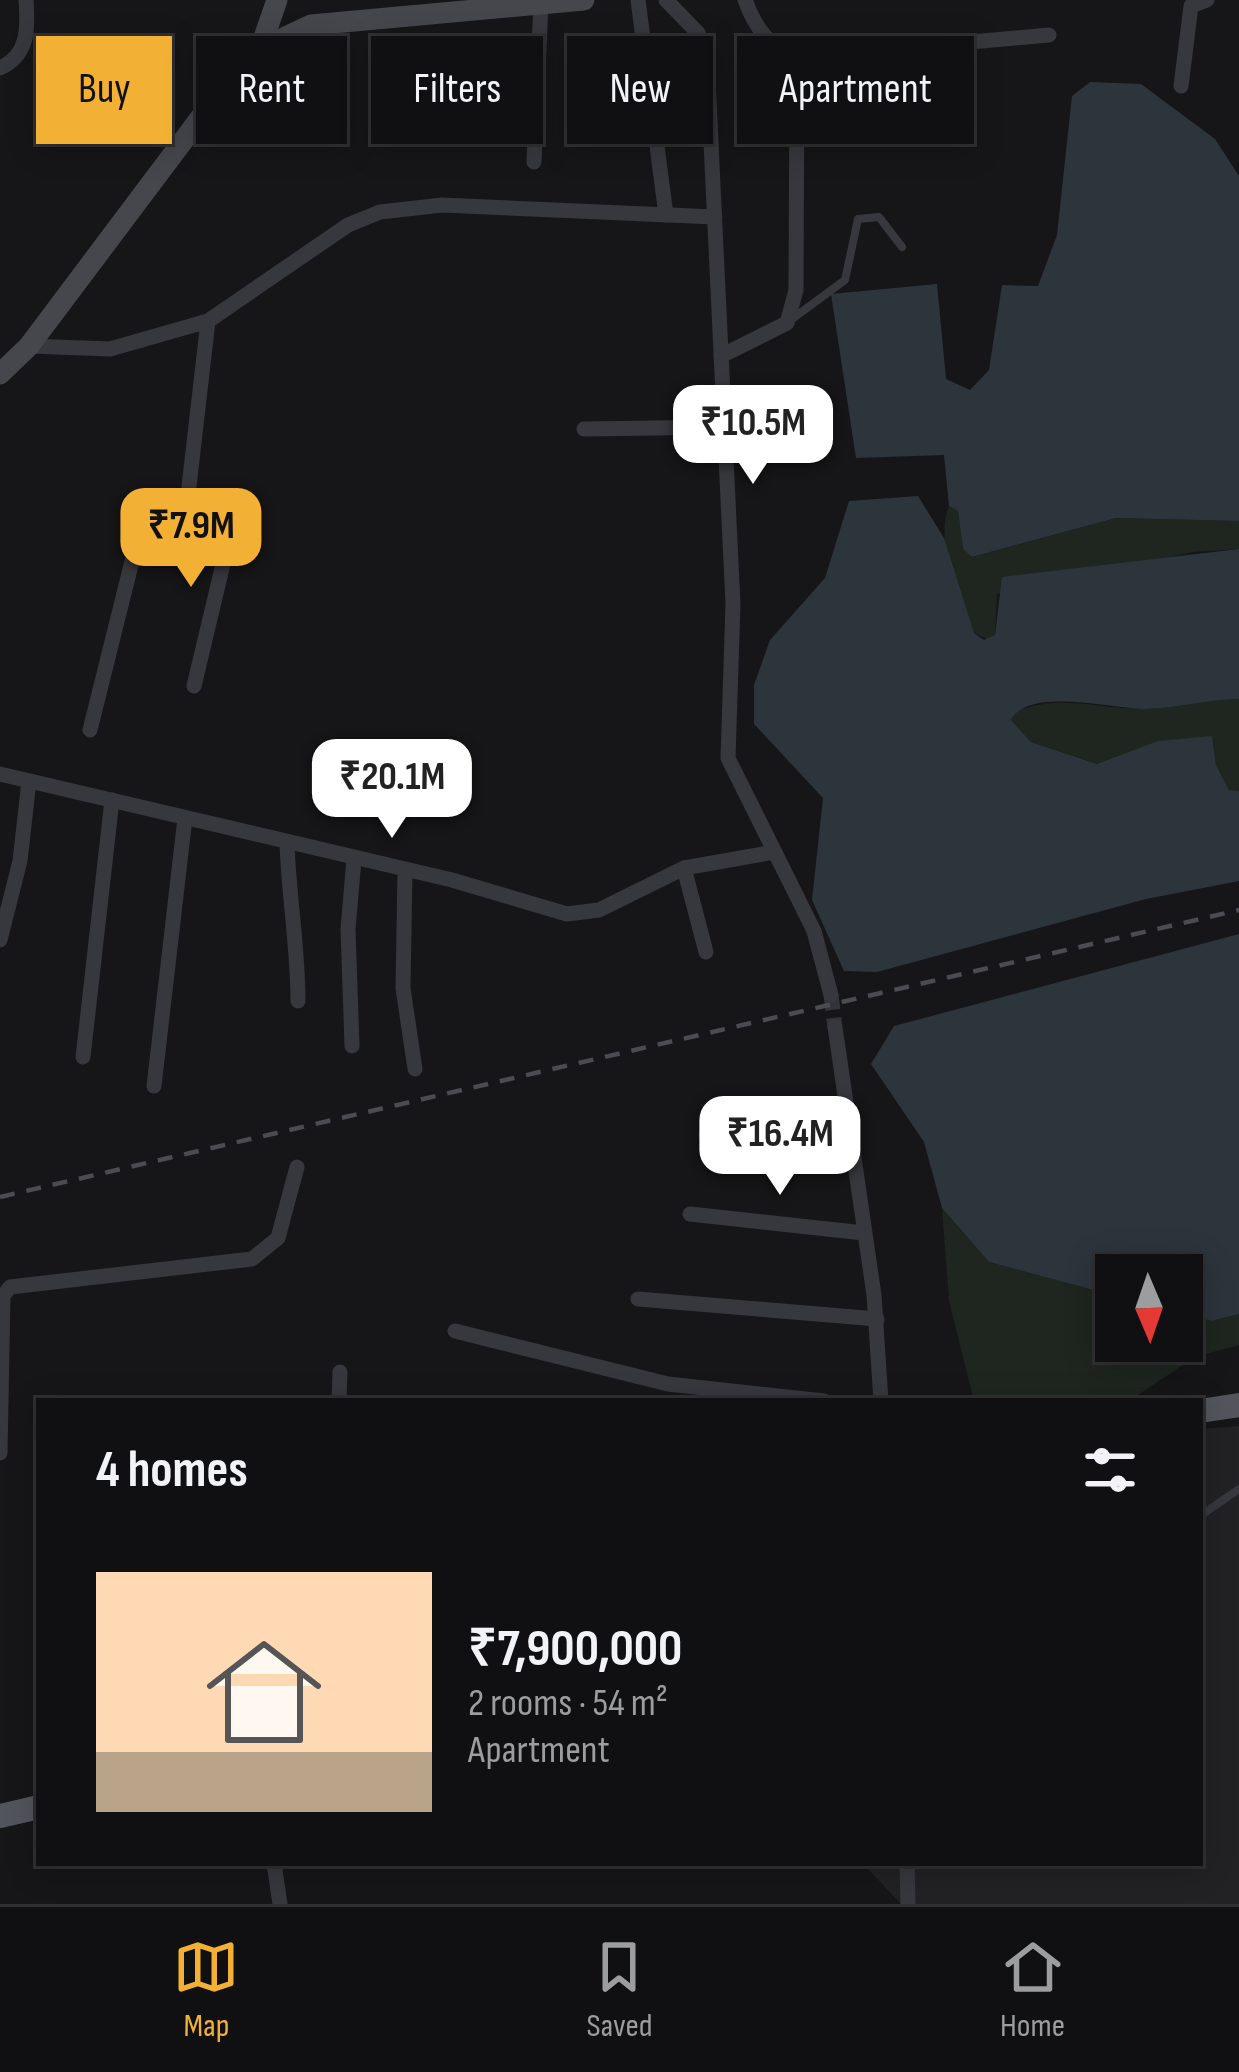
<!DOCTYPE html>
<html lang="en">
<head>
<meta charset="utf-8">
<style>
	body { margin:0; font-family:"Sofia Sans Condensed",sans-serif; background:#1e1e20; color:#f1f3f6; height:100vh; display:flex; flex-direction:column; font-size:45px; white-space:nowrap }
	* { box-sizing:border-box; margin:0 }
	p { font-size:39px; color:#9c9d9f }
	.icon { flex:none; width:66px; height:66px; fill:none; stroke:currentColor; stroke-width:2; stroke-linecap:round; stroke-linejoin:round }
	.map { position:relative; flex:1; overflow:hidden }
	.panel { position:absolute; left:36px; top:1398px; width:1167px; height:468px; display:flex; flex-direction:column; background:#101012; border-radius:0px; box-shadow:0 6px 30px #0003,0 0 0 3px #303032 }
	.panel>* { flex:none }
	.guide { position:absolute; left:36px; top:36px; width:1167px; height:108px; display:flex; gap:24px }
	.needle { width:78px; rotate:178deg }
	.fabs { position:absolute; left:1095px; top:1254px; display:grid; gap:24px }
	.fabs a { display:grid; place-items:center; width:108px; height:108px; border-radius:0px; background:#101012; box-shadow:0 6px 30px #0003,0 0 0 3px #303032; font-size:60px }
	.price { position:absolute; translate:-50% -102px; padding:0 27px; border-radius:24px; background:#fff; color:#222; font-size:39px; line-height:78px; filter:drop-shadow(0 3px 6px #0008) }
	.price::after { content:''; position:absolute; left:50%; top:72px; width:36px; height:27px; margin-left:-18px; background:inherit; clip-path:polygon(0 0,100% 0,50% 100%) }
	.price.active { background:#f2b134; color:#111 }
	ul { padding:0; list-style:none }
	li { display:flex; align-items:center; gap:36px; height:300px; padding:0 60px }
	li+li { border-top:3px solid #303032 }
	li span { display:grid; place-items:center; flex:none; width:336px; height:240px; border-radius:0px; color:#555 }
	li>.icon { margin-inline-start:auto }
	span .icon { width:144px; height:144px; fill:#fffc; stroke-width:1 }
	li b { font-size:51px }
	h2 { display:flex; justify-content:space-between; align-items:center; height:144px; padding:0 60px; font-size:51px }
	.pill { padding:0 42px; border-radius:0px; background:#101012; box-shadow:0 6px 30px #0003,0 0 0 3px #303032; font-size:42px; line-height:108px }
	.pill.active { background:#f2b134; color:#111 }
	.menu { display:flex; justify-content:space-around; align-items:center; height:168px; border-top:3px solid #303032; background:#101012; font-size:33px; color:#9c9d9f }
	.menu a { display:grid; justify-items:center; gap:6px }
	.menu .active { color:#f2b134 }
	.map>svg:first-child { display:block }
</style>
</head>
<body>
<div class="map">
<svg width="1239" height="1904" viewBox="0 0 1239 1904">
	<rect width="100%" height="100%" fill="#161618"/>
	<polygon fill="#222225" points="1239,1426 1239,1904 901,1904 866,1867 820,1863 1200,1863 1200,1429"/>
	<g fill="#1e261f">
		<path d="M949,506L958,511L963,549L973,557L1116,518L1239,521V549L1193,552L997,594L995,635L989,640L974,633C960,598 934,543 949,506Z"/>
		<path d="M1239,699V791L1229,790L1216,765L1212,736L1098,764L1031,742L1011,720L1015,712C1058,693 1100,709 1145,709C1176,708 1207,700 1239,699Z"/>
		<polygon points="942,1208 989,1262 1116,1296 1116,1341 1182,1341 1182,1313 1212,1321 1239,1314 1239,1345 1195,1357 1129,1401 974,1401 949,1301"/>
	</g>
	<g fill="#2c353c">
		<polygon points="1090,82 1141,84 1215,139 1239,176 1239,521 1116,518 972,557 963,549 958,511 949,506 944,455 856,458 831,294 937,284 946,379 970,390 989,370 1002,285 1038,286 1057,235 1072,96"/>
		<path d="M918,496L944,538L974,633L984,640L995,635L1002,577L1239,549V699C1207,700 1176,708 1146,709C1114,709 1028,686 1011,720L1031,742L1097,764L1158,741L1212,736L1216,765L1229,790L1239,791V881L1146,899L877,972L844,971L812,900L823,798L754,724V685L770,640L825,578L849,501Z"/>
		<polygon points="1239,934 1239,1314 1212,1321 1182,1313 1182,1275 1116,1275 1116,1296 989,1262 942,1208 924,1142 871,1064 894,1026"/>
	</g>
	<g fill="none" stroke-linecap="round" stroke-linejoin="round">
		<polyline stroke="#333438" stroke-width="15" stroke-dasharray="15 8" stroke-linecap="butt" points="831,995 835,1027"/>
		<g stroke="#37383d" stroke-width="8">
			<polyline points="788,322 845,280 858,219 879,217 902,247"/>
			<polyline points="1200,1516 1239,1489"/>
		</g>
		<g stroke="#37383d" stroke-width="15">
			<polyline points="638,0 666,215"/>
			<polyline points="666,0 698,33 707,59 733,604 728,758 814,931 831,995"/>
			<polyline points="794,58 1049,35"/>
			<path d="M0,68C29,55 28,28 26,0"/>
			<polyline points="1181,86 1191,6 1207,0"/>
			<polyline points="534,162 541,2"/>
			<polyline points="29,346 110,349 208,321 348,225 380,212 442,205 715,217"/>
			<path d="M721,356L787,323L796,290L797,61C770,46 756,30 745,0"/>
			<polyline points="584,429 725,427"/>
			<polyline points="188,495 225,504 233,522 194,686"/>
			<polyline points="90,730 143,517 188,495 208,321"/>
			<polyline points="0,774 452,880 567,914 599,910 684,868 774,852"/>
			<path d="M287,844C289,898 298,948 298,1001"/>
			<polyline points="684,868 706,952"/>
			<polyline points="405,871 403,988 415,1069"/>
			<polyline points="0,940 20,861 29,781"/>
			<polyline points="835,1027 874,1295 881,1401"/>
			<polyline points="352,1046 348,929 354,859"/>
			<polyline points="83,1057 112,800"/>
			<polyline points="154,1086 185,818"/>
			<polyline points="706,1135 851,1146"/>
			<polyline points="690,1214 864,1233"/>
			<polyline points="638,1299 877,1319"/>
			<polyline points="455,1331 668,1384 824,1401"/>
			<polyline points="339,1401 340,1372"/>
			<polyline points="0,1453 3,1296 10,1287 252,1259 278,1238 297,1167"/>
			<polyline points="274,1863 280,1904"/>
			<polyline points="907,1863 908,1904"/>
		</g>
		<g stroke="#45474d" stroke-width="21">
			<polyline points="260,49 277,0"/>
			<polyline points="0,374 29,346 222,89 260,49 311,25 584,0"/>
		</g>
		<g stroke="#53555c" stroke-width="24">
			<polyline points="1200,1411 1239,1405"/>
			<polyline points="0,1816 39,1807"/>
		</g>
		<polyline stroke="#4a4c52" stroke-width="4.5" stroke-dasharray="15 12" stroke-linecap="butt" points="0,1197 1239,910"/>
	</g>
</svg>
<div class="fabs">
<a><svg class="needle" viewBox="-14 -14 28 28"><path d="M0-13l5 13h-10z" fill="#e53935"/><path d="M0 13l5-13h-10z" fill="#9c9d9f"/></svg></a>
</div>
<b class="price" style="left:753px;top:487px">₹10.5M</b>
<b class="price active" style="left:191px;top:590px">₹7.9M</b>
<b class="price" style="left:392px;top:841px">₹20.1M</b>
<b class="price" style="left:780px;top:1198px">₹16.4M</b>
<div class="guide">
<a class="pill active">Buy</a>
<a class="pill">Rent</a>
<a class="pill">Filters</a>
<a class="pill">New</a>
<a class="pill">Apartment</a>
</div>
<section class="panel">
<h2>4 homes<svg class="icon" aria-label="filters" viewBox="0 0 24 24"><path d="M4 7h16M4 17h16"/><circle cx="9" cy="7" r="2"/><circle cx="15" cy="17" r="2"/></svg></h2>
<ul>
<li><span style="background:linear-gradient(#ffd9b3 75%,#b9a48a 0)"><svg class="icon" aria-label="home" viewBox="0 0 24 24"><path d="M3 11l9-7 9 7M6 9v11h12V9"/></svg></span><div><b>₹7,900,000</b><p>2 rooms · 54 m²</p><p>Apartment</p></div></li>
</ul>
</section>
</div>
<nav class="menu">
<a class="active"><svg class="icon" aria-label="map" viewBox="0 0 24 24"><path d="M3 6l6-2 6 2 6-2v14l-6 2-6-2-6 2zM9 4v14M15 6v14"/></svg>Map</a>
<a><svg class="icon" aria-label="saved" viewBox="0 0 24 24"><path d="M7 4h10v16l-5-4-5 4z"/></svg>Saved</a>
<a><svg class="icon" aria-label="home" viewBox="0 0 24 24"><path d="M3 11l9-7 9 7M6 9v11h12V9"/></svg>Home</a>
</nav>
</body>
</html>
